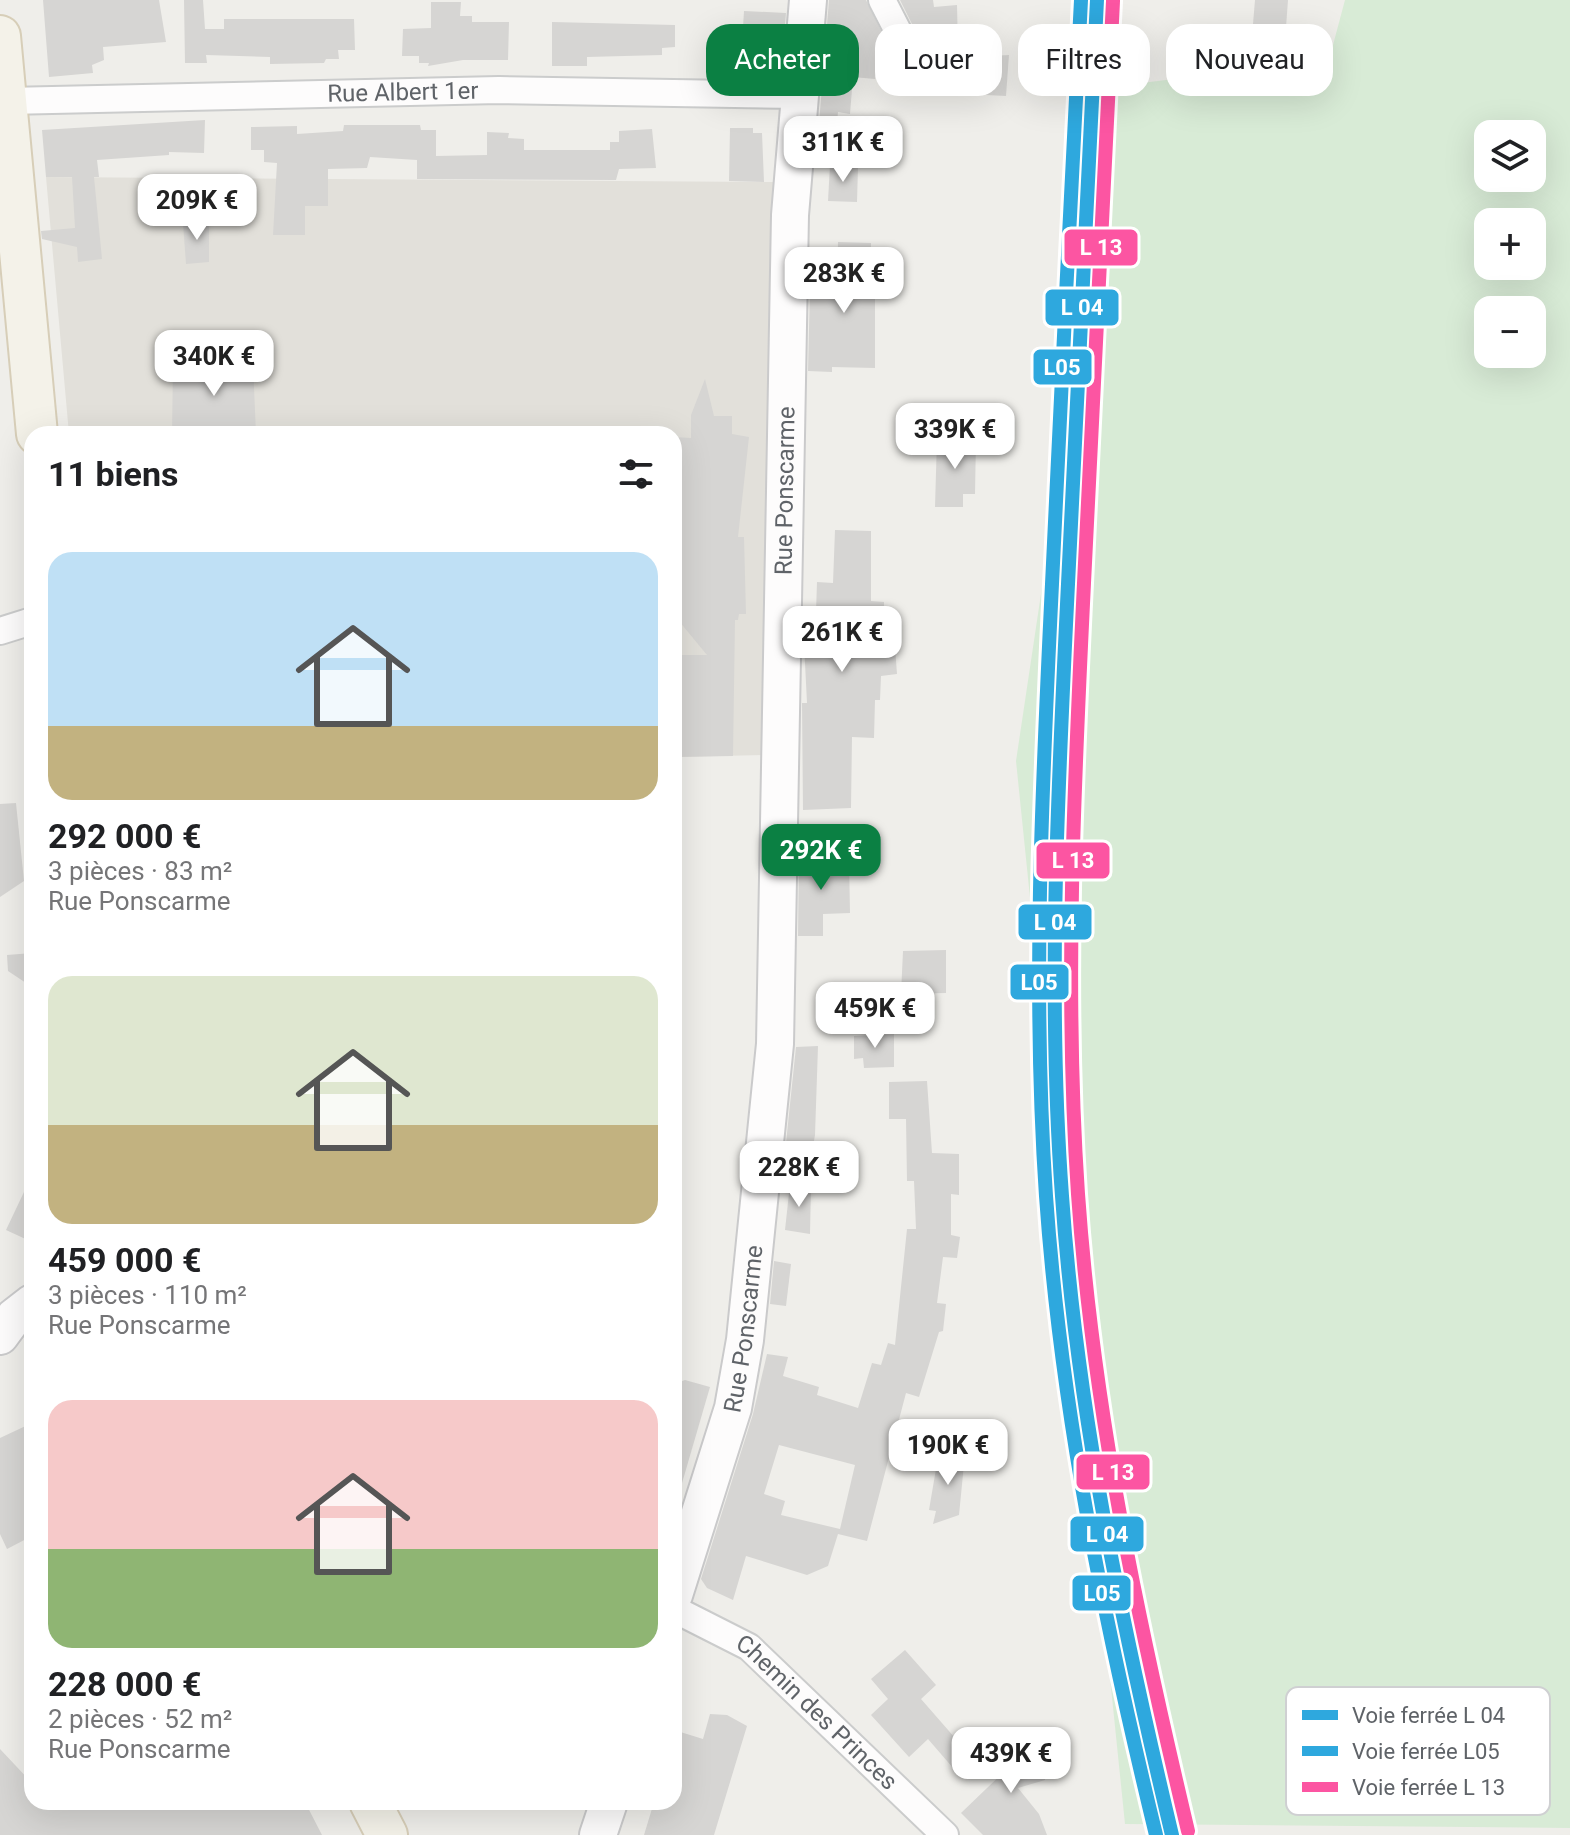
<!DOCTYPE html>
<html lang="fr">
<head>
<meta charset="utf-8">
<style>
	body { margin:0; font-family:Roboto,sans-serif; background:#f6f6f6; color:#202124; height:100vh; display:flex; flex-direction:column; font-size:30px; white-space:nowrap }
	* { box-sizing:border-box; margin:0 }
	p { font-size:26px; color:#757577 }
	.icon { flex:none; width:44px; height:44px; fill:none; stroke:currentColor; stroke-width:2; stroke-linecap:round; stroke-linejoin:round }
	.map { position:relative; flex:1; overflow:hidden }
	.sheet { position:absolute; left:24px; top:426px; width:658px; height:1384px; display:flex; flex-direction:column; background:#fff; border-radius:24px; box-shadow:0 8px 32px #0002 }
	.sheet>* { flex:none }
	.hud { position:absolute; left:706px; top:24px; width:744px; height:72px; display:flex; gap:16px }
	.tools { position:absolute; left:1474px; top:120px; display:grid; gap:16px }
	.tools a { display:grid; place-items:center; width:72px; height:72px; border-radius:16px; background:#fff; box-shadow:0 8px 32px #0002; font-size:40px }
	.price { position:absolute; translate:-50% -68px; padding:0 18px; border-radius:16px; background:#fff; color:#222; font-size:26px; line-height:52px; filter:drop-shadow(0 2px 4px #0008) }
	.price::after { content:''; position:absolute; left:50%; top:48px; width:24px; height:18px; margin-left:-12px; background:inherit; clip-path:polygon(0 0,100% 0,50% 100%) }
	.price.active { background:#0b8043; color:#fff }
	ul { padding:0; list-style:none }
	li { display:grid; align-content:center; gap:16px; height:424px; padding:0 24px }
	li span { display:grid; place-items:center; height:248px; border-radius:24px; color:#555 }
	li>.icon { margin-inline-start:auto }
	span .icon { width:144px; height:144px; fill:#fffc; stroke-width:1 }
	li b { font-size:34px }
	h2 { display:flex; justify-content:space-between; align-items:center; height:96px; padding:0 24px; font-size:34px }
	.pill { padding:0 28px; border-radius:24px; background:#fff; box-shadow:0 8px 32px #0002; font-size:28px; line-height:72px }
	.pill.active { background:#0b8043; color:#fff }
	.map>svg:first-child { display:block }
</style>
</head>
<body>
<div class="map">
<svg width="1570" height="1835" viewBox="0 0 1570 1835">
	<rect width="100%" height="100%" fill="#efeeea"/>
	<polygon fill="#e2e0da" points="46,177 774,182 766,755 674,757 674,434 69,434"/>
	<path fill="#d8ebd6" fill-rule="evenodd" d="M1345,0H1570V1828L1125,1824L1016,761L1117,86L1329,60ZM1488,134H1532V178H1488ZM1488,222H1532V266H1488ZM1488,310H1532V354H1488Z"/>
	<g fill="#d6d5d3" fill-rule="evenodd">
		<polygon points="43,0 159,0 166,42 103,47 104,60 92,65 93,73 49,77"/>
		<polygon points="184,0 203,0 205,29 224,29 224,19 354,19 355,50 338,50 339,59 326,59 324,63 270,64 270,57 206,55 207,63 185,63"/>
		<polygon points="829,0 866,0 890,49 878,48 875,79 853,77 850,114 838,112 836,136 818,136"/>
		<polygon points="900,0 933,0 934,7 957,5 958,50 912,51 918,41 916,32"/>
		<polygon points="1255,0 1288,0 1286,27 1253,24"/>
		<polygon points="431,2 461,2 460,16 472,16 472,22 509,22 508,60 463,60 428,66 429,63 419,63 419,56 402,56 403,29 431,28"/>
		<polygon points="744,11 786,13 784,34 767,33 767,45 742,44"/>
		<polygon points="552,22 675,25 675,47 662,48 662,55 587,57 587,66 552,66"/>
		<polygon points="1009,55 1006,96 986,95 986,83 975,83 975,57"/>
		<polygon points="205,120 204,153 169,152 169,155 97,160 99,177 94,177 102,259 78,262 77,247 42,239 41,231 75,228 72,177 46,177 42,130"/>
		<polygon points="344,125 420,125 421,130 436,130 436,156 487,155 487,132 509,133 508,138 524,139 524,150 610,150 610,142 619,142 619,131 652,129 656,168 619,169 616,180 417,179 417,160 370,157 367,168 328,169 328,206 305,206 305,235 273,235 277,163 264,162 264,150 251,150 251,127 297,126 297,134 343,131"/>
		<polygon points="730,128 753,128 753,133 762,133 764,182 729,181"/>
		<polygon points="830,165 858,167 857,202 828,201"/>
		<polygon points="209,221 209,262 186,264 183,224"/>
		<polygon points="838,242 871,243 870,293 875,293 875,368 832,367 832,372 808,371 810,288 837,288"/>
		<polygon points="215,357 228,359 228,364 253,364 256,434 172,434 173,365 199,365 200,358"/>
		<polygon points="705,379 714,416 732,416 732,434 749,437 738,537 744,537 746,614 739,614 738,620 735,620 733,756 674,757 674,655 707,655 674,615 674,437 691,438 691,415"/>
		<polygon points="937,438 976,439 975,494 963,494 963,507 935,507"/>
		<polygon points="835,530 871,531 871,601 884,602 884,647 895,647 897,674 881,676 880,700 875,700 874,738 852,737 851,808 803,810 802,703 807,703 804,643 815,643 817,582 833,583"/>
		<polygon points="16,803 24,881 0,897 0,804"/>
		<polygon points="823,854 823,860 849,860 850,913 823,914 823,936 798,936 799,855"/>
		<polygon points="946,950 946,993 901,994 903,951"/>
		<polygon points="32,953 32,987 8,971 7,955"/>
		<polygon points="894,1034 894,1067 864,1068 863,1058 854,1059 854,1036"/>
		<polygon points="818,1046 815,1135 807,1180 782,1181 796,1047"/>
		<path d="M927,1081L932,1153L959,1154V1195L951,1194V1235L960,1237L957,1258L943,1257L937,1303L946,1304L943,1331L939,1332L919,1397L906,1393L867,1541L838,1534L828,1566L807,1575L746,1556L733,1600L707,1588L701,1579L753,1414L767,1354L788,1357L783,1376L819,1387L817,1395L858,1408L872,1363L881,1365L888,1343L895,1345L907,1229H916L914,1181H907L906,1119H889V1082ZM779,1445L855,1465L840,1529L781,1515L785,1501L764,1494Z"/>
		<polygon points="32,1175 32,1242 6,1230"/>
		<polygon points="790,1184 811,1186 810,1234 785,1230"/>
		<polygon points="774,1261 791,1264 786,1306 770,1304"/>
		<polygon points="685,1380 710,1387 680,1490 674,1489 674,1384"/>
		<polygon points="32,1423 32,1536 7,1549 0,1534 0,1438"/>
		<polygon points="946,1451 965,1454 959,1515 933,1524 936,1511 929,1510 937,1463 943,1464"/>
		<polygon points="905,1650 936,1685 921,1699 976,1762 960,1776 928,1739 909,1757 871,1715 888,1699 871,1679"/>
		<polygon points="710,1714 727,1715 747,1726 714,1835 644,1835 654,1802 674,1802 674,1730 703,1739"/>
		<polygon points="1035,1734 1046,1762 1045,1780 1018,1788 1039,1814 1047,1835 983,1835 961,1813 1012,1764 1005,1745"/>
		<polygon points="0,1749 32,1783 32,1802 305,1802 322,1835 0,1835"/>
	</g>
	<g fill="none" stroke-linecap="round" stroke-linejoin="round">
		<defs>
			<g id="street">
				<polyline points="882,0 902,39"/>
				<path id="s1" d="M7,101L499,90L799,95"/>
				<polyline points="0,631 32,621"/>
				<path id="s2" d="M674,1609L749,1647L945,1835"/>
			</g>
			<g id="secondary">
				<polyline points="0,1336 14,1317 32,1303"/>
				<path id="s3" d="M674,1595L733,1408L745,1340L775,1044L790,215L808,0"/>
				<polyline points="598,1835 609,1802"/>
			</g>
			<g id="primary">
				<polyline points="0,36 37,434"/>
				<polyline points="370,1802 387,1835"/>
			</g>
		</defs>
		<use href="#street" stroke="#cbcccc" stroke-width="30"/>
		<use href="#secondary" stroke="#cacacb" stroke-width="40"/>
		<use href="#primary" stroke="#d7ceb8" stroke-width="44"/>
		<use href="#street" stroke="#fdfcfc" stroke-width="26"/>
		<use href="#secondary" stroke="#fdfcfc" stroke-width="36"/>
		<use href="#primary" stroke="#f4f2e9" stroke-width="40"/>
		<defs>
			<path id="rail-1" d="M1097,0C1087,195 1078,389 1068,584C1058,788 1047,992 1062,1196C1077,1412 1122,1625 1172,1835"/>
			<path id="rail-2" d="M1081,0C1071,195 1061,389 1052,584C1042,788 1032,992 1046,1196C1061,1412 1105,1625 1156,1835"/>
			<path id="rail-3" d="M1113,1C1103,195 1094,389 1084,583C1074,787 1064,990 1078,1194C1093,1409 1138,1621 1188,1831"/>
		</defs>
		<use href="#rail-1" stroke="#fff" stroke-width="20"/>
		<use href="#rail-2" stroke="#fff" stroke-width="20"/>
		<use href="#rail-3" stroke="#fff" stroke-width="20"/>
		<use href="#rail-1" stroke="#2ea8de" stroke-width="14"/>
		<use href="#rail-2" stroke="#2ea8de" stroke-width="14"/>
		<use href="#rail-3" stroke="#fc55a2" stroke-width="14"/>
	</g>
	<g text-anchor="middle" stroke-width="7" stroke-linejoin="round" paint-order="stroke">
		<g font-size="24" fill="#5f6368" stroke="#fff">
			<text dy="8" stroke="none"><textPath href="#s1" startOffset="396">Rue Albert 1er</textPath></text>
			<text dy="8" stroke="none"><textPath href="#s3" startOffset="1116">Rue Ponscarme</textPath></text>
			<text dy="8" stroke="none"><textPath href="#s3" startOffset="276">Rue Ponscarme</textPath></text>
			<text dy="8" stroke="none"><textPath href="#s2" startOffset="178">Chemin des Princes</textPath></text>
		</g>
	</g>
	<rect x="1286" y="1687" width="264" height="128" rx="12" fill="#fff" stroke="#cfd0d2" stroke-width="2"/>
	<rect x="1302" y="1710" width="36" height="10" fill="#2ea8de"/>
	<rect x="1302" y="1746" width="36" height="10" fill="#2ea8de"/>
	<rect x="1302" y="1782" width="36" height="10" fill="#fc55a2"/>
	<g font-size="22" fill="#5f6368">
		<text x="1352" y="1723">Voie ferrée L 04</text>
		<text x="1352" y="1759">Voie ferrée L05</text>
		<text x="1352" y="1795">Voie ferrée L 13</text>
	</g>
	<g stroke="#fff" stroke-width="3">
		<rect x="1063" y="228" width="76" height="39" rx="8" fill="#fc55a2"/>
		<rect x="1044" y="288" width="76" height="39" rx="8" fill="#2ea8de"/>
		<rect x="1032" y="348" width="61" height="38" rx="8" fill="#2ea8de"/>
		<rect x="1035" y="841" width="76" height="39" rx="8" fill="#fc55a2"/>
		<rect x="1017" y="903" width="76" height="38" rx="8" fill="#2ea8de"/>
		<rect x="1009" y="963" width="61" height="38" rx="8" fill="#2ea8de"/>
		<rect x="1075" y="1453" width="76" height="38" rx="8" fill="#fc55a2"/>
		<rect x="1069" y="1515" width="76" height="38" rx="8" fill="#2ea8de"/>
		<rect x="1071" y="1574" width="61" height="38" rx="8" fill="#2ea8de"/>
	</g>
	<g font-size="22" text-anchor="middle" font-weight="bold" fill="#fff">
		<text x="1101" y="255">L 13</text>
		<text x="1082" y="315">L 04</text>
		<text x="1062" y="375">L05</text>
		<text x="1073" y="868">L 13</text>
		<text x="1055" y="930">L 04</text>
		<text x="1039" y="990">L05</text>
		<text x="1113" y="1480">L 13</text>
		<text x="1107" y="1542">L 04</text>
		<text x="1102" y="1601">L05</text>
	</g>
</svg>
<div class="tools">
<a><svg class="icon" aria-label="layers" viewBox="0 0 24 24"><path d="M12 4l9 5-9 5-9-5zM3 14l9 5 9-5"/></svg></a>
<a>+</a>
<a>−</a>
</div>
<b class="price" style="left:843px;top:184px">311K €</b>
<b class="price" style="left:197px;top:242px">209K €</b>
<b class="price" style="left:844px;top:315px">283K €</b>
<b class="price" style="left:214px;top:398px">340K €</b>
<b class="price" style="left:955px;top:471px">339K €</b>
<b class="price" style="left:842px;top:674px">261K €</b>
<b class="price active" style="left:821px;top:892px">292K €</b>
<b class="price" style="left:875px;top:1050px">459K €</b>
<b class="price" style="left:799px;top:1209px">228K €</b>
<b class="price" style="left:948px;top:1487px">190K €</b>
<b class="price" style="left:1011px;top:1795px">439K €</b>
<div class="hud">
<a class="pill active">Acheter</a>
<a class="pill">Louer</a>
<a class="pill">Filtres</a>
<a class="pill">Nouveau</a>
</div>
<section class="sheet">
<h2>11 biens<svg class="icon" aria-label="filters" viewBox="0 0 24 24"><path d="M4 7h16M4 17h16"/><circle cx="9" cy="7" r="2"/><circle cx="15" cy="17" r="2"/></svg></h2>
<ul>
<li><span style="background:linear-gradient(#bfe0f5 70%,#c2b280 0)"><svg class="icon" aria-label="home" viewBox="0 0 24 24"><path d="M3 11l9-7 9 7M6 9v11h12V9"/></svg></span><div><b>292 000 €</b><p>3 pièces · 83 m²</p><p>Rue Ponscarme</p></div></li>
<li><span style="background:linear-gradient(#dfe7d0 60%,#c2b280 0)"><svg class="icon" aria-label="home" viewBox="0 0 24 24"><path d="M3 11l9-7 9 7M6 9v11h12V9"/></svg></span><div><b>459 000 €</b><p>3 pièces · 110 m²</p><p>Rue Ponscarme</p></div></li>
<li><span style="background:linear-gradient(#f6c9c9 60%,#8fb573 0)"><svg class="icon" aria-label="home" viewBox="0 0 24 24"><path d="M3 11l9-7 9 7M6 9v11h12V9"/></svg></span><div><b>228 000 €</b><p>2 pièces · 52 m²</p><p>Rue Ponscarme</p></div></li>
</ul>
</section>
</div>
</body>
</html>
